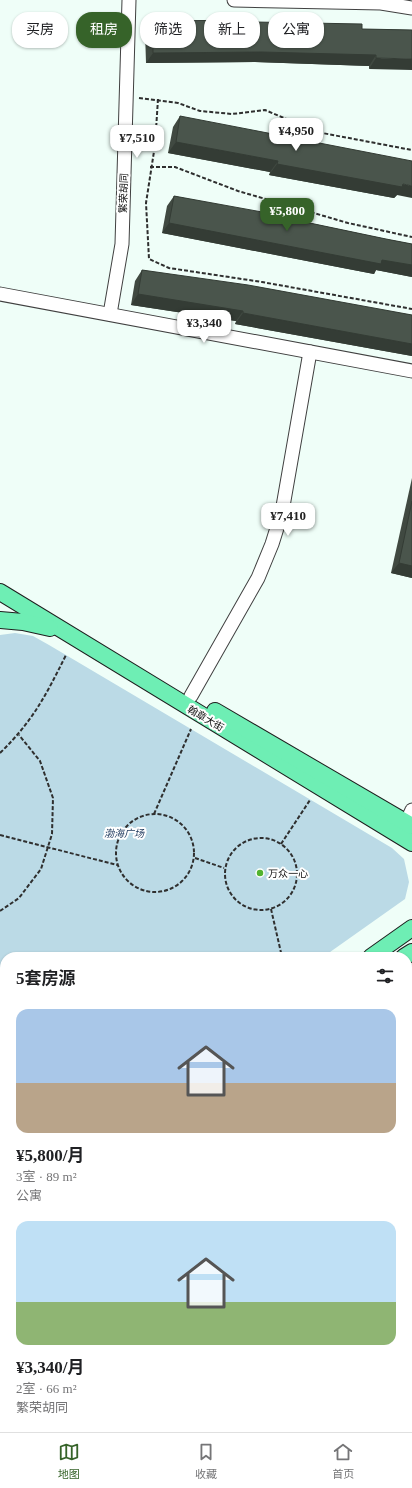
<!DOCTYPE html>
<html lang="zh">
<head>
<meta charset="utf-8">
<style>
	body { margin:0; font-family:"Times New Roman","Noto Sans SC",serif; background:#f2f2f2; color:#202124; height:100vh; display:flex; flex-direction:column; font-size:15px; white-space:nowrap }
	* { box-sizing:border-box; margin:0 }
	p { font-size:13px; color:#757577 }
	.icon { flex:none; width:22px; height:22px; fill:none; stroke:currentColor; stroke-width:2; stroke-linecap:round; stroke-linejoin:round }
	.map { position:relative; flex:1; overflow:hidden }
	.panel { position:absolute; left:0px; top:952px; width:412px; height:480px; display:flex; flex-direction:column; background:#fff; border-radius:16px 16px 0 0; box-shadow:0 1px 3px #0004 }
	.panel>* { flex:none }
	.top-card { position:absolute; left:12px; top:12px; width:388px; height:36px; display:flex; gap:8px }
	.price { position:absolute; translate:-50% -34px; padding:0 9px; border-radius:8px; background:#fff; color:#222; font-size:13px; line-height:26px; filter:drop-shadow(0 1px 2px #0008) }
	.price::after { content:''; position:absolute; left:50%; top:24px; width:12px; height:9px; margin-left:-6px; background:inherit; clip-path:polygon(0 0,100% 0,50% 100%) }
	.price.selected { background:#366329; color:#fff }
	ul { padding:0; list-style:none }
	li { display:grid; align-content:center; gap:8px; height:212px; padding:0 16px }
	li span { display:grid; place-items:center; height:124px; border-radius:12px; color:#555 }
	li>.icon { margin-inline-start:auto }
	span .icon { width:72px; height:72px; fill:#fffc; stroke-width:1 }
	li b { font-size:17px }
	h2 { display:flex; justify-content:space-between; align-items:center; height:48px; padding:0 16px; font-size:17px }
	.chip { padding:0 14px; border-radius:16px; background:#fff; box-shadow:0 1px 3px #0004; font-size:14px; line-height:36px }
	.chip.selected { background:#366329; color:#fff }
	.menu { display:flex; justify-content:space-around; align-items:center; height:56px; border-top:1px solid #e0e0e0; background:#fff; font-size:11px; color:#757577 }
	.menu a { display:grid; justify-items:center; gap:2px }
	.menu .selected { color:#366329 }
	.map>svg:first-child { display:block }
</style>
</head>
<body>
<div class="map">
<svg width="412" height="1432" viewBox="0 0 412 1432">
	<rect width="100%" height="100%" fill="#effef8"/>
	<polygon fill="#bbdae6" points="15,633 33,636 49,645 392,848 404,859 409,882 405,899 323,957 5,957 5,1180 0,1184 0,635"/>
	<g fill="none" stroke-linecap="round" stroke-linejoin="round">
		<defs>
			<g id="minor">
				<polyline points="234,0 381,3 412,8"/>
				<polyline points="0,294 412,371"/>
				<polyline points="110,314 122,244 129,0"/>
				<polyline points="191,696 258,578 272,544 282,512 310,352"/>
				<polyline points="406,823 412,810"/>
				<polyline points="407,974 412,982"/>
			</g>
			<g id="major">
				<polyline points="0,592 412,843"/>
				<polyline points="0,620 23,622 50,628"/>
				<polyline points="215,711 412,826"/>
				<polyline points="371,957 412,928"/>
				<polyline points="404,957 412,952"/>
				<polyline points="0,1220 5,1217"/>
				<polyline points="0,1247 5,1244"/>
			</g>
		</defs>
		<use href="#minor" stroke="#404040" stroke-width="15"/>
		<use href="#major" stroke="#1e1e1e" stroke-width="18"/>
		<g stroke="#2f2f2f" stroke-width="2" stroke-dasharray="4 2" stroke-linecap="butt">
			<polyline points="139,98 178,103 200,111 232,114 265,110 317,132 412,150"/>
			<polyline points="158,99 155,145 146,203 149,259 169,268 262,282 412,309"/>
			<polyline points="150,167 175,167 238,191 348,223 412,237"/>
			<path d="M0,753C33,721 46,695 66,655"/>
			<circle cx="155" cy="853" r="39"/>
			<polyline points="154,814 191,729"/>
			<polyline points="0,835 117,865"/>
			<circle cx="261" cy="874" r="36"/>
			<polyline points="281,844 310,800"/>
			<polyline points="195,858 224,868"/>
			<polyline points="271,909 282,957"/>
			<polyline points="0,911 19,898 41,869 52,834 53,798 40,761 19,735"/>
		</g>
		<use href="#minor" stroke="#fff" stroke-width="13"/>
		<use href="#major" stroke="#6eeeb4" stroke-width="16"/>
	</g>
	<g fill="#404941">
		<polygon points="153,21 255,22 362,29 412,30 369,69 369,66 255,62 146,63 145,31"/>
		<polygon points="180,116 397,195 394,198 269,175 270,172 168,153 173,127"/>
		<polygon points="174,196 262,213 386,239 412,244 412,277 376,270 374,274 162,233 167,206"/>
		<polygon points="142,270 412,315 412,356 235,324 236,321 131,305 135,281"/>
		<polygon points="412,478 412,578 391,573"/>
	</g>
	<g fill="#343c35">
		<polygon points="262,52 376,55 369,66 255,62 146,63 153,53"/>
		<polygon points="376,58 412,59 412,70 369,69"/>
		<polygon points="176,142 278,161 270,172 168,153"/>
		<polygon points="277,164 403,184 412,186 412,198 397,195 394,198 269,175"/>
		<polygon points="169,223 412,265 412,277 376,270 374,274 162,233"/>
		<polygon points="138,294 243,311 236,321 131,305"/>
		<polygon points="243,313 412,344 412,356 235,324"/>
		<polygon points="399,563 412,566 412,578 391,573"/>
	</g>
	<g fill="#4a554c" stroke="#343c35">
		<polygon points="255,20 255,22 362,24 362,29 412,30 412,59 376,58 376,55 262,52 153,53 153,21"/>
		<polygon points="180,116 412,161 412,186 403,184 402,187 277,164 278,161 176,142"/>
		<polygon points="174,196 262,212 262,213 386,239 412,244 412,265 382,260 381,264 169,223"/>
		<polygon points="142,270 248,285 412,315 412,344 243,313 243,311 138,294"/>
		<polygon points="412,501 412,566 399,563"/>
	</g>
	<circle fill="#51b32f" stroke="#fff" stroke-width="1.5" cx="260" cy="873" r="4"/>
	<g text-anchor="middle" stroke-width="4" stroke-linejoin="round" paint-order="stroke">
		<g font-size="10" fill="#0d0d0d" stroke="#fff">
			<text transform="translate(123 193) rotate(-88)" y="4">繁荣胡同</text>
			<text transform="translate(206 718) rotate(31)" y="4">翰章大街</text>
		</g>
		<g font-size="10" font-style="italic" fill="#223c60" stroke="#fff">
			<text x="124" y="837">渤海广场</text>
		</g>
		<g font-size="10" fill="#0d0d0d" stroke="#fff" text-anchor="start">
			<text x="268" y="877">万众一心</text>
		</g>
	</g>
</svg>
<b class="price" style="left:296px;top:152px">¥4,950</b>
<b class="price" style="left:137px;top:159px">¥7,510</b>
<b class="price selected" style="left:287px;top:232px">¥5,800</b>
<b class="price" style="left:204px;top:344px">¥3,340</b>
<b class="price" style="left:288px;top:537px">¥7,410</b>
<div class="top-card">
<a class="chip">买房</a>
<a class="chip selected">租房</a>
<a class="chip">筛选</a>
<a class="chip">新上</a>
<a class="chip">公寓</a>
</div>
<section class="panel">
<h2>5套房源<svg class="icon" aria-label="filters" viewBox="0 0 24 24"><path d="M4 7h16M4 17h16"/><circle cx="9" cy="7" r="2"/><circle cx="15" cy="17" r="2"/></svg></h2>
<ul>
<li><span style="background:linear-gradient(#a9c7e8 60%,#b9a48a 0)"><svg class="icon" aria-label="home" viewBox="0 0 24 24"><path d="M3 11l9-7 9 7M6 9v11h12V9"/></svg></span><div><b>¥5,800/月</b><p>3室 · 89 m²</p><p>公寓</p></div></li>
<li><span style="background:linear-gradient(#bfe0f5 65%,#8fb573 0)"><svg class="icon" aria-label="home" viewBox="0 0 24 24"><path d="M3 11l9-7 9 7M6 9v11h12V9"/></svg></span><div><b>¥3,340/月</b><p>2室 · 66 m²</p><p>繁荣胡同</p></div></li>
</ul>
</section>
</div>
<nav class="menu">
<a class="selected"><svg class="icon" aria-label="map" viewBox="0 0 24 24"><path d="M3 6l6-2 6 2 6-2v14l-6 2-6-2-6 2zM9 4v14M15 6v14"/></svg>地图</a>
<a><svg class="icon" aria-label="saved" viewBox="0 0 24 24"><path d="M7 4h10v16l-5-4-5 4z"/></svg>收藏</a>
<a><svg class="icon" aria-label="home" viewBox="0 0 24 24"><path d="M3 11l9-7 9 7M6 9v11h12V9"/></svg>首页</a>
</nav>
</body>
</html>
